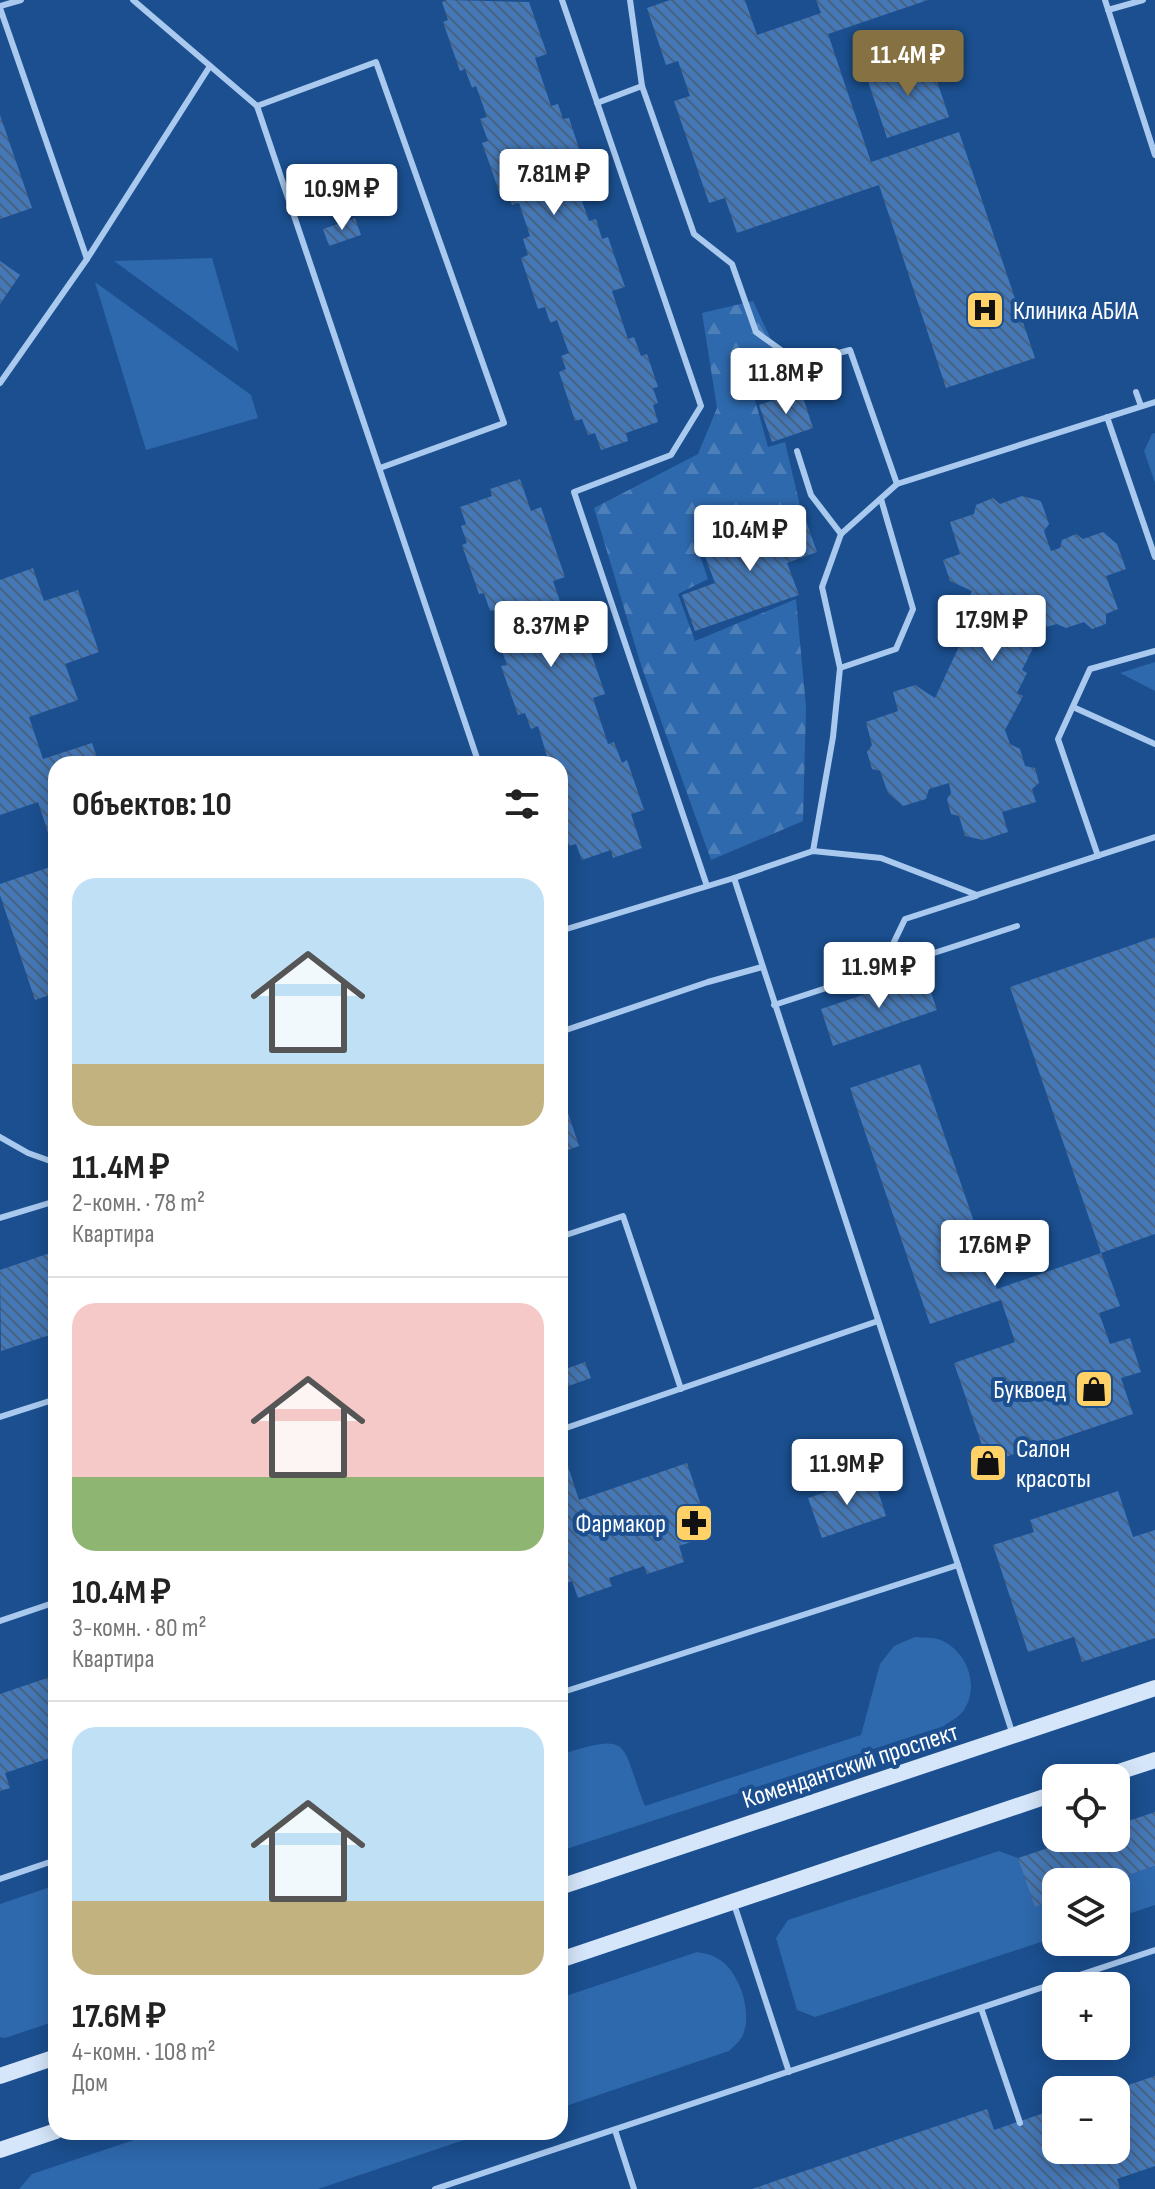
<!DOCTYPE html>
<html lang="ru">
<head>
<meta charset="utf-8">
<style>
	body { margin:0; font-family:"Sofia Sans Condensed",sans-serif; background:#f2f2f2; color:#222; height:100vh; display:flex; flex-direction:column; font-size:30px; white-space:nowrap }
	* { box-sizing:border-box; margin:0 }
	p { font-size:26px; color:#767676 }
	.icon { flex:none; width:44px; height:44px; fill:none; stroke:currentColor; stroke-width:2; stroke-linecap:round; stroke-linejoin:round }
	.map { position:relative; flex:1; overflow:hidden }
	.sheet { position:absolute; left:48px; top:756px; width:520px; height:1384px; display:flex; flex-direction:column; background:#fff; border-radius:24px; box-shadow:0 4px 20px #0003 }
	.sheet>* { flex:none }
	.tools { position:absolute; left:1042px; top:1764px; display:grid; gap:16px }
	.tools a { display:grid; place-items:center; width:88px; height:88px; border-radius:16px; background:#fff; box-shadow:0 4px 20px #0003; font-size:40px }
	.price { position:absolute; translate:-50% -68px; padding:0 18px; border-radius:8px; background:#fff; color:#222; font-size:26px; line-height:52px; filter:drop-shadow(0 2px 4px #0008) }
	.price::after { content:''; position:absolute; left:50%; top:48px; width:24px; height:18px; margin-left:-12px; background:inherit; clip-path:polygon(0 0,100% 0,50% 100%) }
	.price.selected { background:#857141; color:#fff }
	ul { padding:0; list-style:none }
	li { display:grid; align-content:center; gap:16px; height:424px; padding:0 24px }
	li+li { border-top:2px solid #e0e0e0 }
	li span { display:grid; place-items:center; height:248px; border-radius:24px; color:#555 }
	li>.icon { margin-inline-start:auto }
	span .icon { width:144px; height:144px; fill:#fffc; stroke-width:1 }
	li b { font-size:34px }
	h2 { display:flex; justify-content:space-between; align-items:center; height:96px; padding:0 24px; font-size:34px }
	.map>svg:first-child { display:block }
</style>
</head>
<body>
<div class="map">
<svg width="1155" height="2189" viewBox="0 0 1155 2189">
	<defs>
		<pattern id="forest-firs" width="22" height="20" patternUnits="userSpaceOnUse" patternTransform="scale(2)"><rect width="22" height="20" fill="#2e69ad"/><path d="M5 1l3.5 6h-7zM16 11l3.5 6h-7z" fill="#4d80b9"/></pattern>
		<pattern id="building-back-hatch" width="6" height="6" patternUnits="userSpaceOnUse" patternTransform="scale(2)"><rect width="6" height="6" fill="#4478b7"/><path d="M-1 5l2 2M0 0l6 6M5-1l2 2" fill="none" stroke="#486282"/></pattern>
	</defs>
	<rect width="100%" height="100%" fill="#1b4f8f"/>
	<g fill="#2e69ad">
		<polygon points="212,258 239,352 114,261"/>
		<polygon points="95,282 251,395 258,418 146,450"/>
		<polygon points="1155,433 1155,483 1144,451 1152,434"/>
		<polygon points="1155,662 1155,691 1120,673"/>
		<path d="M915,1637C924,1638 933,1637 941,1640C967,1652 980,1685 964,1710C960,1716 951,1721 944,1726L560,1851V1755C635,1730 620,1745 645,1806L861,1735L880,1664L894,1646Z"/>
		<polygon points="999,1851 1018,1858 1056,1900 1056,1937 815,2017 797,2010 776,1938 788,1920"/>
		<polygon points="1155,1866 1155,1905 1116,1918 1116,1882 1108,1882"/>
		<polygon points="56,1885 56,2021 5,2038 0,2037 0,1904"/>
		<path d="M697,1952C702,1953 710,1954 715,1957C739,1968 754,2013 742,2037C739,2042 733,2047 729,2051L560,2108V1998Z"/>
		<polygon points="158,2132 488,2132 318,2189 19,2189 32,2174"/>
	</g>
	<polygon fill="url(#forest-firs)" points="753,301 793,387 755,400 768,447 785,442 800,506 696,544 708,579 678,594 695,641 796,599 806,707 803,821 711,860 641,665 594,508 698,454 717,408 702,313"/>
	<g fill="url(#building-back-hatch)">
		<polygon points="447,0 529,2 547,54 535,58 551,106 558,104 563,119 569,118 586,170 573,175 589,221 596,219 602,239 608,237 625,287 612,291 628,339 634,337 641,356 647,354 658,387 653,388 658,403 653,405 658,422 626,433 628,441 601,450 595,433 588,435 582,419 575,421 559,372 566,369 561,356 569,353 557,320 550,323 545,307 538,309 521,258 528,255 523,239 530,236 519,203 512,205 506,189 499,192 491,168 482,143 488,141 480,119 487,117 476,86 472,88 465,69 460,71 443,22 448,20 442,2"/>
		<polygon points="670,0 745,0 757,35 821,13 816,0 928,0 828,34 871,162 959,132 1035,358 946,388 879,185 737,233 725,198 709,203 674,101 690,96 678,61 666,65 647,8"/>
		<polygon points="929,57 949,117 887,138 867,78"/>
		<polygon points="0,115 32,208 0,219"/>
		<polygon points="355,218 361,235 329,246 323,229"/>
		<polygon points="0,261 20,275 0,304"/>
		<polygon points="801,391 813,428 772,442 759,405"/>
		<polygon points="520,479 531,511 541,507 565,577 553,581 570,630 577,628 582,643 587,641 605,694 593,698 608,744 614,742 622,763 627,760 644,810 631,814 642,848 613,858 611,850 582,860 576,844 569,846 564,831 560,832 560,764 538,764 548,760 538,726 531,729 525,713 518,715 501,666 507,665 499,643 506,641 495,610 490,611 484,593 479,594 462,545 467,543 461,526 466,524 460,507 492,496 490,489"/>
		<polygon points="1022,496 1041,501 1049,524 1044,531 1051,551 1060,548 1062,540 1076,534 1083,539 1103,532 1117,544 1126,569 1106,576 1118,609 1106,614 1106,624 1092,629 1084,622 1066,628 1057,624 1043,628 1022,670 1027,673 1017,693 1023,696 1005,730 1010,744 1020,749 1025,766 1035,768 1039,783 1032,789 1036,802 1002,812 1008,832 983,840 965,836 959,816 951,814 947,799 951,793 949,783 929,789 926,799 903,806 888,793 880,771 872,769 867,752 872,745 866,722 898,711 893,692 915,685 935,698 962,640 951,635 972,591 950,581 943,560 960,554 950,522 974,514 976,505 993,498 1000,504"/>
		<polygon points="804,515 817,552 787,563 799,595 695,631 682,595 715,583 703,551"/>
		<polygon points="33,568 44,601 78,590 99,652 65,664 78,700 29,717 43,759 92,743 99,764 56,764 55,854 38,802 0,815 0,580"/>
		<polygon points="56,865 56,993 35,1000 0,895 0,884"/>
		<polygon points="1155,937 1155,1234 1101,1253 1010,987"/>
		<polygon points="925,974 937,1010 833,1046 821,1009"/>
		<polygon points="920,1064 997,1289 1101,1253 1120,1306 1099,1313 1110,1344 1130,1338 1141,1372 1121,1378 1133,1414 988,1463 954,1363 1015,1342 1001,1300 930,1324 850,1088"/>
		<polygon points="560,1089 579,1146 560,1153"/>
		<polygon points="56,1251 56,1333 1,1351 0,1270"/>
		<polygon points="585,1362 591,1378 560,1389 560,1371"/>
		<polygon points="687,1463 711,1535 679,1546 684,1562 647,1574 644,1566 609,1578 612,1586 578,1598 572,1581 560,1586 560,1468 568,1466 579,1500"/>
		<polygon points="873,1476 886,1516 822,1538 808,1498"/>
		<polygon points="1118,1491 1133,1537 1155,1530 1155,1638 1082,1662 1074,1637 1028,1652 993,1545 1034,1532 1030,1520"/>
		<polygon points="56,1675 56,1756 5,1773 10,1788 0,1791 0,1694"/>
		<polygon points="1155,1812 1155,1866 1108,1882 1056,1882 1056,1900 1035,1907 1018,1858 1078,1838 1116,1838 1116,1825"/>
		<polygon points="1155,2076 1155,2166 1117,2179 1120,2188 1118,2189 752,2189 987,2109 994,2130 1056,2109 1056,2150 1116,2150 1116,2089"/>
	</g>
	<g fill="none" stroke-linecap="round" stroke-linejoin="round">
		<g stroke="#a9c9ee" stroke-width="6">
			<polyline points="133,0 257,106 479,764"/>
			<polyline points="562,0 701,406 671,455 574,492 707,886"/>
			<polyline points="630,0 642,86 694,234 732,264 756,332 799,363 850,350 897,484"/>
			<polyline points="1105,0 1155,155"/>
			<polyline points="0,6 21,0"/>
			<polyline points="0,8 87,259"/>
			<polyline points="1108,10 1143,0"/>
			<polyline points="597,103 642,86"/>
			<polyline points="257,106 376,62 504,423 380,468"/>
			<polyline points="0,383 87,259 210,66"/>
			<polyline points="1136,392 1141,406"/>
			<polyline points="1107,417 1155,557"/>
			<polyline points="797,451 811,495 841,534"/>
			<polyline points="840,668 896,649 913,609 881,499"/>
			<polyline points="1073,707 1155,744"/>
			<polyline points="813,851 833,737 840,668 822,587 841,534 897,484 1155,402"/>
			<polyline points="1098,856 1058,739 1090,669 1155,651"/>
			<polyline points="734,878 813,851 881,858 977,895 1155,837"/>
			<polyline points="560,931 734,878 958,1565"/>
			<polyline points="880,971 905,919 976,896"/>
			<polyline points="774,1005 1017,926"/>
			<polyline points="560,1032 708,982 762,967"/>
			<polyline points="0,1137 28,1153 56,1163"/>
			<polyline points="0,1218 56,1201"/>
			<polyline points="560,1237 623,1216 681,1389"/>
			<polyline points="0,1417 56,1399"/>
			<polyline points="560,1430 878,1321"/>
			<polyline points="0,1621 56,1602"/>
			<polyline points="560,1693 958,1565 1012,1732"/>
			<polyline points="0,1879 56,1860"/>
			<polyline points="734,1904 789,2072"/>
			<polyline points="981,2008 1020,2123"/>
			<polyline points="615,2130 634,2189"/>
			<polyline points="435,2189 1155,1950"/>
		</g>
		<g stroke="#d6e6fa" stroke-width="16">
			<polyline points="1100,1778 1155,1760"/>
			<polyline points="560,1887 1155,1688"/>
			<polyline points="560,1960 1056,1793"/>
			<polyline points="0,2076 56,2057"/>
			<polyline points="0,2150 56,2131"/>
		</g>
	</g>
	<defs>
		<symbol id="hospital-square" viewBox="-11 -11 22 22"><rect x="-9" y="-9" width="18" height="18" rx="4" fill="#ffd166" stroke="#1b4f8f"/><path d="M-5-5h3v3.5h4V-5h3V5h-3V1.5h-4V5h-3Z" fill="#111"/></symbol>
		<symbol id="shop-square" viewBox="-11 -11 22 22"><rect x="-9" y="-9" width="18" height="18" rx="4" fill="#ffd166" stroke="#1b4f8f"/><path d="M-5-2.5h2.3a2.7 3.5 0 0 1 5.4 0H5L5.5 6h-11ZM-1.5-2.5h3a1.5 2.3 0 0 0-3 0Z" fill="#111"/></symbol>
		<symbol id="pharmacy-square" viewBox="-11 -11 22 22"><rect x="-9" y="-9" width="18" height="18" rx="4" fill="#ffd166" stroke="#1b4f8f"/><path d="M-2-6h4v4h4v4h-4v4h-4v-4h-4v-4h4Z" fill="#111"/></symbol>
	</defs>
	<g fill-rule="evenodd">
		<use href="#hospital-square" x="963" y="288" width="44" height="44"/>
		<use href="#shop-square" x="1072" y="1367" width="44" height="44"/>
		<use href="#shop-square" x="966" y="1441" width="44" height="44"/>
		<use href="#pharmacy-square" x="672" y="1501" width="44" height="44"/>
	</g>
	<g text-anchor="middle" stroke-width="8" stroke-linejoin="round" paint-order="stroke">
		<g font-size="26" fill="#fff" stroke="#1b4f8f" text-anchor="start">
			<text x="1013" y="319">Клиника АБИА</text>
			<text x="1066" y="1398" text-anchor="end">Буквоед</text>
			<text x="1016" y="1457">Салон<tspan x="1016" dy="30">красоты</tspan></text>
			<text x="666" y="1532" text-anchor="end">Фармакор</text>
		</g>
		<g font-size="26" fill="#fff" stroke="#1b4f8f">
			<text transform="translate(850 1765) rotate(-18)" y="9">Комендантский проспект</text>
		</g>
	</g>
</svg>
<div class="tools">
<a><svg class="icon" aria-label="locate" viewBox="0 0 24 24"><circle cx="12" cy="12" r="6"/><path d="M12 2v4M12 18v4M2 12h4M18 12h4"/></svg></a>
<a><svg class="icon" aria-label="layers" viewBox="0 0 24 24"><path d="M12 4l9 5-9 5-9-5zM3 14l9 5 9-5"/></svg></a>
<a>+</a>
<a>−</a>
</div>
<b class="price selected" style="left:908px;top:98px">11.4M ₽</b>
<b class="price" style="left:554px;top:217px">7.81M ₽</b>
<b class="price" style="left:342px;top:232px">10.9M ₽</b>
<b class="price" style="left:786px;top:416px">11.8M ₽</b>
<b class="price" style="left:750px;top:573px">10.4M ₽</b>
<b class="price" style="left:992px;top:663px">17.9M ₽</b>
<b class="price" style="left:551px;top:669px">8.37M ₽</b>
<b class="price" style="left:879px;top:1010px">11.9M ₽</b>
<b class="price" style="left:995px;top:1288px">17.6M ₽</b>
<b class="price" style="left:847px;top:1507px">11.9M ₽</b>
<section class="sheet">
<h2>Объектов: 10<svg class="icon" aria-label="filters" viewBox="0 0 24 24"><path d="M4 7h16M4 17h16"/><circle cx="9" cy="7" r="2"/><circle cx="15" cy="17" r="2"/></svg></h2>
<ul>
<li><span style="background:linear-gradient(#bfe0f5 75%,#c2b280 0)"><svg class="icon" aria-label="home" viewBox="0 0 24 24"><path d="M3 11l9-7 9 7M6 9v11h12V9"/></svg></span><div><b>11.4M ₽</b><p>2-комн. · 78 m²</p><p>Квартира</p></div></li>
<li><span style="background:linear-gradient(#f6c9c9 70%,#8fb573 0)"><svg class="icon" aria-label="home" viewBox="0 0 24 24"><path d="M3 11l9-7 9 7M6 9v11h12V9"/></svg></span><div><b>10.4M ₽</b><p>3-комн. · 80 m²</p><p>Квартира</p></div></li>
<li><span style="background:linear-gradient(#bfe0f5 70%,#c2b280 0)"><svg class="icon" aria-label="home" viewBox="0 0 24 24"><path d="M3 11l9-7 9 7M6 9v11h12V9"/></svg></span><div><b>17.6M ₽</b><p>4-комн. · 108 m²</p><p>Дом</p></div></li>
</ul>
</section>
</div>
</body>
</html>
